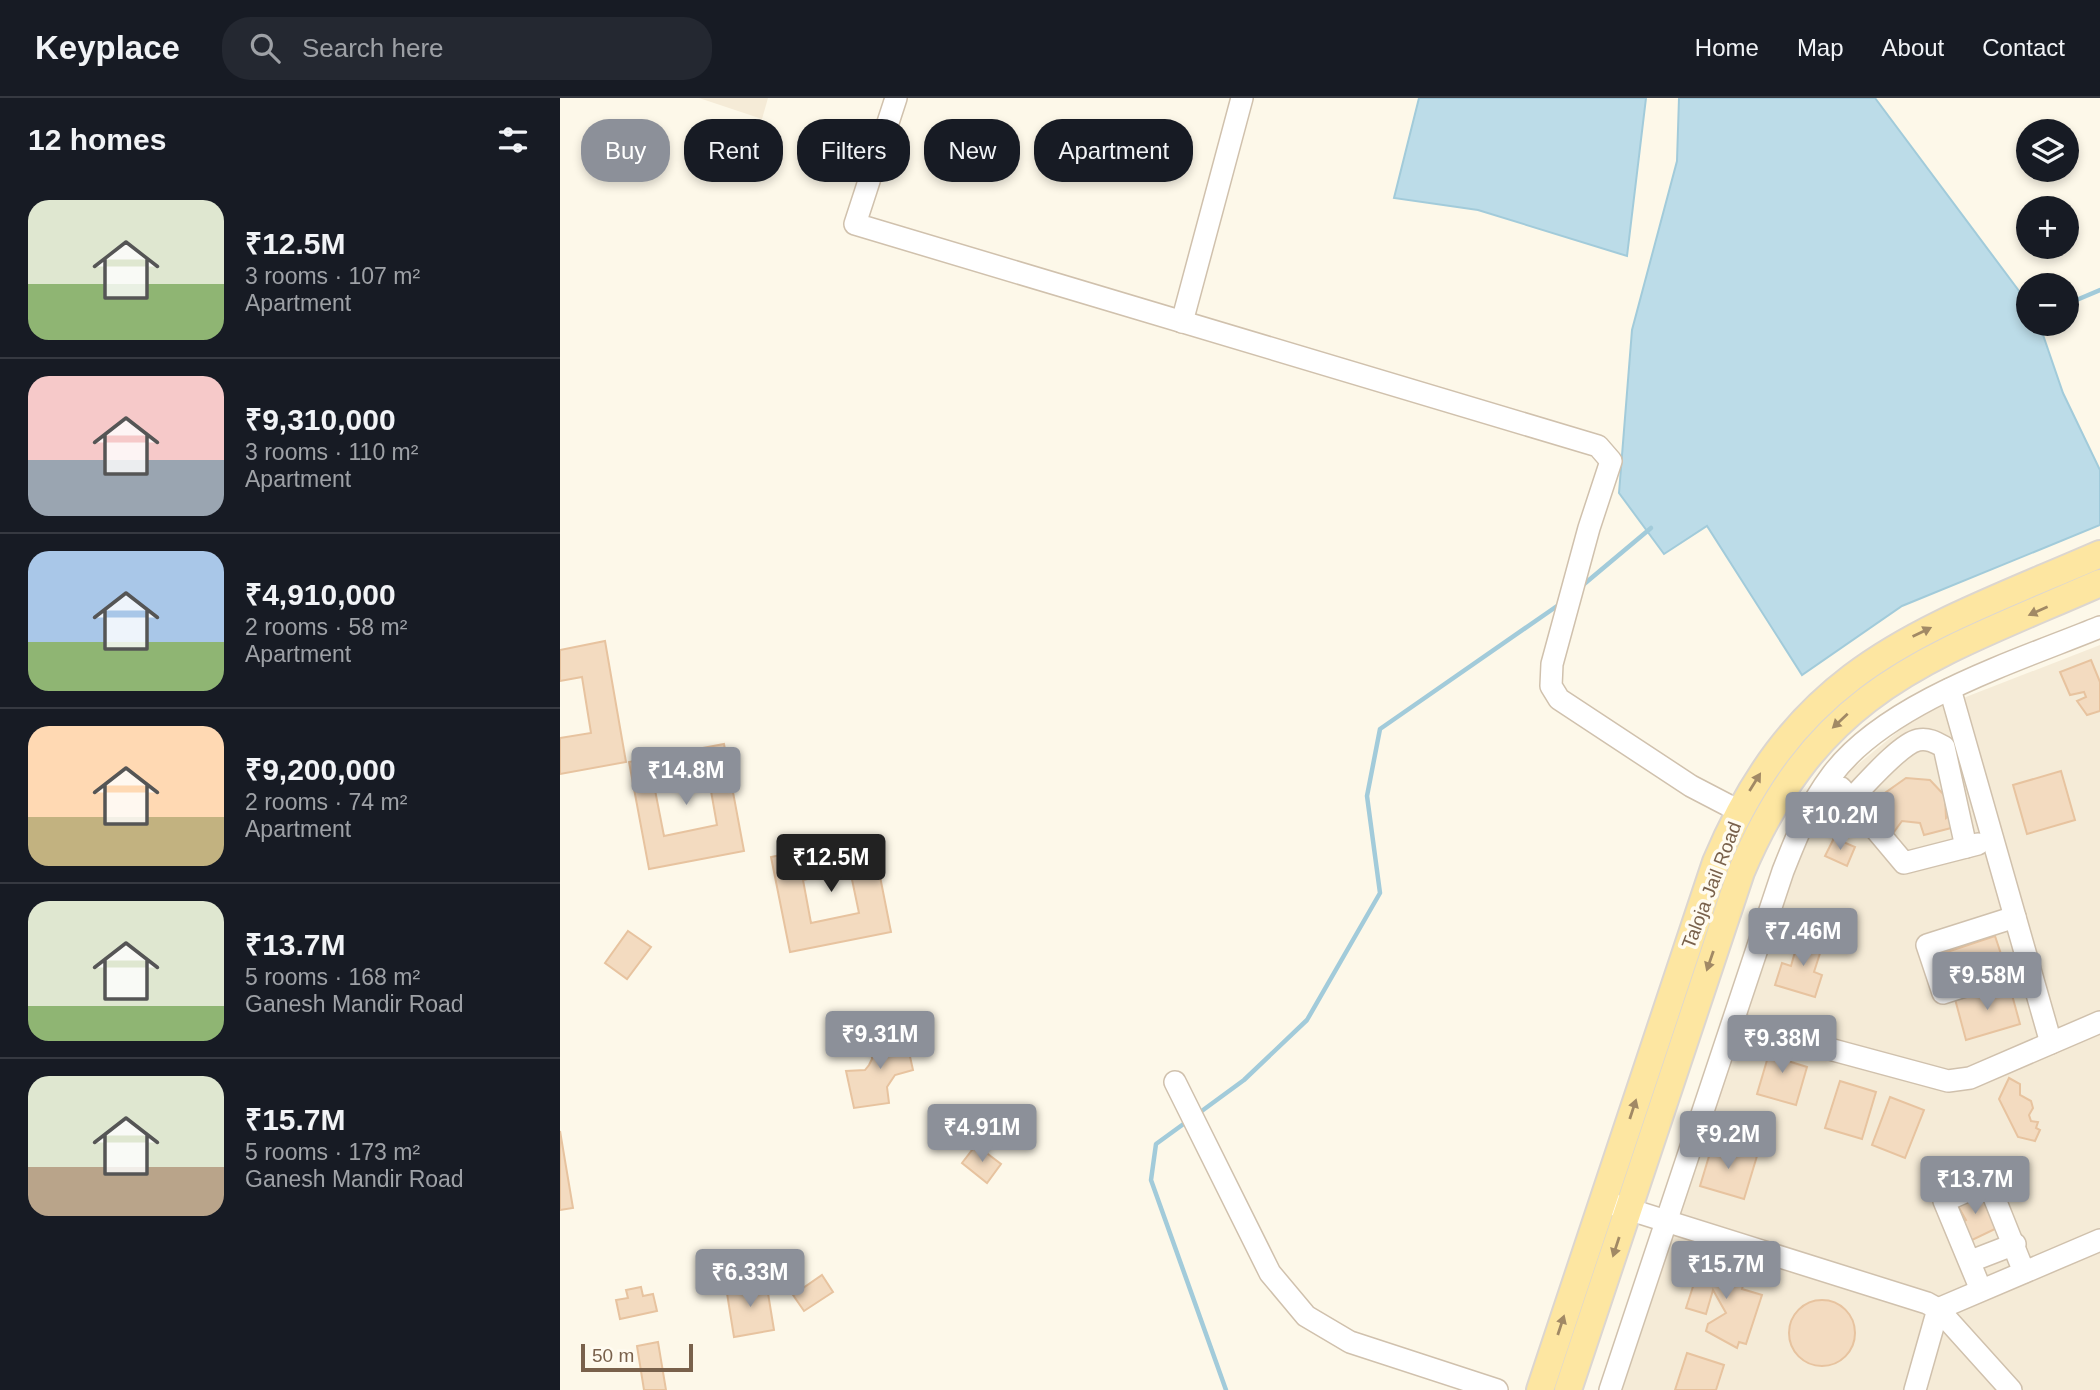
<!DOCTYPE html>
<html lang="en">
<head>
<meta charset="utf-8">
<style>
	body { margin:0; font-family:Helvetica,sans-serif; background:#242831; color:#f1f3f6; height:100vh; display:flex; flex-direction:column; font-size:26px; white-space:nowrap }
	* { box-sizing:border-box; margin:0 }
	p { font-size:23px; color:#9ea1a6 }
	.icon { flex:none; width:38px; height:38px; fill:none; stroke:currentColor; stroke-width:2; stroke-linecap:round; stroke-linejoin:round }
	.map { position:relative; flex:1; overflow:hidden }
	.side { display:flex; flex-direction:column; background:#171b24; width:560px }
	.side>* { flex:none }
	.banner { position:absolute; left:21px; top:21px; width:665px; height:63px; display:flex; gap:14px }
	.fabs { position:absolute; left:1456px; top:21px; display:grid; gap:14px }
	.fabs a { display:grid; place-items:center; width:63px; height:63px; border-radius:50%; background:#171b24; box-shadow:0 4px 10px #0003; font-size:35px }
	.scale { position:absolute; left:21px; bottom:18px; width:112px; box-sizing:border-box; padding-left:7px; border:4px solid #79614b; border-top:0; font-size:19px; line-height:24px; white-space:nowrap; color:#79614b; -webkit-text-stroke:5px #fffbf0; paint-order:stroke }
	.price { position:absolute; translate:-50% -60px; padding:0 16px; border-radius:7px; background:#8c9099; color:#fff; font-size:23px; line-height:46px; filter:drop-shadow(0 2px 4px #0008) }
	.price::after { content:''; position:absolute; left:50%; top:42px; width:21px; height:16px; margin-left:-10px; background:inherit; clip-path:polygon(0 0,100% 0,50% 100%) }
	.price.current { background:#222; color:#fff }
	ul { padding:0; list-style:none }
	li { display:flex; align-items:center; gap:21px; height:175px; padding:0 28px }
	li+li { border-top:2px solid #363941 }
	li span { display:grid; place-items:center; flex:none; width:196px; height:140px; border-radius:21px; color:#555 }
	li>.icon { margin-inline-start:auto }
	span .icon { width:84px; height:84px; fill:#fffc; stroke-width:1 }
	li b { font-size:30px }
	h2 { display:flex; justify-content:space-between; align-items:center; height:84px; padding:0 28px; font-size:30px }
	.pill { padding:0 24px; border-radius:28px; background:#171b24; box-shadow:0 4px 10px #0003; font-size:24px; line-height:63px }
	.pill.current { background:#8c9099; color:#fff }
	header { display:flex; align-items:center; gap:42px; box-sizing:border-box; height:98px; padding:0 35px; background:#171b24; border-bottom:2px solid #363941 }
	header strong { font-size:33px }
	nav { display:flex; gap:38px; margin-inline-start:auto; font-size:24px }
	.search { width:490px; height:63px; background:#242831; display:flex; align-items:center; gap:18px; box-sizing:border-box; padding:0 24px; border-radius:28px; color:#9ea1a6; font-size:26px }
	main { display:flex; flex:1; min-height:0 }
	.map>svg:first-child { display:block }
</style>
</head>
<body>
<header>
<strong>Keyplace</strong>
<div class="search"><svg class="icon" aria-label="search" viewBox="0 0 24 24"><circle cx="10" cy="10" r="6"/><path d="M15 15l6 6"/></svg>Search here</div>
<nav><a>Home</a><a>Map</a><a>About</a><a>Contact</a></nav>
</header>
<main>
<section class="side">
<h2>12 homes<svg class="icon" aria-label="filters" viewBox="0 0 24 24"><path d="M4 7h16M4 17h16"/><circle cx="9" cy="7" r="2"/><circle cx="15" cy="17" r="2"/></svg></h2>
<ul>
<li><span style="background:linear-gradient(#dfe7d0 60%,#8fb573 0)"><svg class="icon" aria-label="home" viewBox="0 0 24 24"><path d="M3 11l9-7 9 7M6 9v11h12V9"/></svg></span><div><b>₹12.5M</b><p>3 rooms · 107 m²</p><p>Apartment</p></div></li>
<li><span style="background:linear-gradient(#f6c9c9 60%,#9aa5b1 0)"><svg class="icon" aria-label="home" viewBox="0 0 24 24"><path d="M3 11l9-7 9 7M6 9v11h12V9"/></svg></span><div><b>₹9,310,000</b><p>3 rooms · 110 m²</p><p>Apartment</p></div></li>
<li><span style="background:linear-gradient(#a9c7e8 65%,#8fb573 0)"><svg class="icon" aria-label="home" viewBox="0 0 24 24"><path d="M3 11l9-7 9 7M6 9v11h12V9"/></svg></span><div><b>₹4,910,000</b><p>2 rooms · 58 m²</p><p>Apartment</p></div></li>
<li><span style="background:linear-gradient(#ffd9b3 65%,#c2b280 0)"><svg class="icon" aria-label="home" viewBox="0 0 24 24"><path d="M3 11l9-7 9 7M6 9v11h12V9"/></svg></span><div><b>₹9,200,000</b><p>2 rooms · 74 m²</p><p>Apartment</p></div></li>
<li><span style="background:linear-gradient(#dfe7d0 75%,#8fb573 0)"><svg class="icon" aria-label="home" viewBox="0 0 24 24"><path d="M3 11l9-7 9 7M6 9v11h12V9"/></svg></span><div><b>₹13.7M</b><p>5 rooms · 168 m²</p><p>Ganesh Mandir Road</p></div></li>
<li><span style="background:linear-gradient(#dfe7d0 65%,#b9a48a 0)"><svg class="icon" aria-label="home" viewBox="0 0 24 24"><path d="M3 11l9-7 9 7M6 9v11h12V9"/></svg></span><div><b>₹15.7M</b><p>5 rooms · 173 m²</p><p>Ganesh Mandir Road</p></div></li>
</ul>
</section>
<div class="map">
<svg width="1540" height="1292" viewBox="0 0 1540 1292">
	<rect width="100%" height="100%" fill="#fdf8e9"/>
	<g fill="#f5ebd7">
		<polygon points="139,0 208,0 202,21"/>
		<polygon points="1540,547 1540,1292 1055,1292 1246,740 1286,676 1357,618"/>
	</g>
	<g fill="#bcdce8" stroke="#a2cbda" stroke-width="2">
		<polygon points="859,0 1086,0 1067,158 918,112 834,100"/>
		<polygon points="1119,0 1315,0 1468,205 1468,226 1491,226 1481,231 1503,295 1540,372 1540,427 1342,508 1242,577 1147,428 1104,456 1059,395 1072,232 1117,63"/>
	</g>
	<g fill="none" stroke-linecap="round" stroke-linejoin="round">
		<g stroke="#a2cbda" stroke-width="4.5">
			<polyline points="1507,206 1540,192"/>
			<polyline points="1023,487 1091,430"/>
			<polyline points="639,1015 684,982 747,922 820,795 807,698 820,631 1000,506"/>
			<polyline points="629,1022 596,1046 591,1082 666,1292"/>
		</g>
	</g>
	<g fill="#f3dbc0" stroke="#e7c39f" stroke-width="2" fill-rule="evenodd">
		<polygon points="45,543 66,664 0,676 0,640 31,635 22,579 0,583 0,552"/>
		<polygon points="1531,562 1540,584 1540,613 1527,617 1517,603 1526,599 1524,594 1510,597 1500,574"/>
		<path d="M164,646L184,753L89,771L69,664ZM148,676L157,727L104,738L94,687Z"/>
		<polygon points="1501,673 1515,722 1467,736 1453,687"/>
		<polygon points="1346,680 1370,682 1385,698 1386,720 1390,717 1395,729 1364,737 1360,725 1342,723 1334,734 1308,707"/>
		<path d="M312,738L331,834L230,854L211,759ZM290,772L299,815L251,825L243,782Z"/>
		<polygon points="1274,740 1295,749 1287,768 1265,758"/>
		<polygon points="68,833 91,849 67,881 45,865"/>
		<polygon points="1240,836 1264,843 1254,874 1262,877 1255,899 1215,887 1222,865 1231,868"/>
		<polygon points="1435,838 1443,862 1389,880 1381,856"/>
		<polygon points="1449,886 1460,926 1406,942 1395,901"/>
		<polygon points="345,936 353,972 335,977 327,989 329,1005 294,1010 286,973 305,972 309,967 312,961 311,941"/>
		<polygon points="1213,942 1235,949 1231,964 1247,969 1236,1007 1197,996"/>
		<polygon points="1449,980 1460,986 1460,997 1471,1003 1473,1010 1469,1017 1471,1023 1478,1024 1476,1030 1480,1032 1475,1043 1458,1039 1439,1001"/>
		<polygon points="1280,983 1316,994 1302,1041 1265,1030"/>
		<polygon points="1330,999 1364,1012 1345,1060 1312,1047"/>
		<polygon points="0,1033 13,1110 0,1112"/>
		<polygon points="1153,1045 1197,1058 1184,1101 1140,1088"/>
		<polygon points="416,1047 441,1066 427,1085 402,1065"/>
		<polygon points="1416,1093 1430,1111 1428,1113 1437,1130 1408,1144 1398,1126 1406,1122 1394,1101"/>
		<polygon points="1153,1160 1181,1169 1180,1173 1187,1175 1182,1191 1202,1197 1186,1246 1179,1244 1177,1250 1146,1233 1148,1226 1166,1215 1153,1192 1146,1216 1126,1210 1141,1164 1151,1167"/>
		<polygon points="262,1177 273,1194 244,1213 233,1197"/>
		<polygon points="206,1183 214,1232 174,1239 166,1189"/>
		<polygon points="81,1189 83,1198 93,1196 97,1213 60,1221 56,1202 68,1200 66,1192"/>
		<circle cx="1262" cy="1235" r="33"/>
		<polygon points="98,1244 106,1292 84,1292 77,1248"/>
		<polygon points="1127,1255 1164,1267 1156,1292 1115,1292"/>
	</g>
	<g fill="none" stroke-linecap="round" stroke-linejoin="round">
		<defs>
			<g id="minor">
				<polyline points="336,0 295,126 1038,348 1051,363 1029,430 992,566 991,588 999,601 1131,688 1179,713"/>
				<polyline points="622,224 682,0"/>
				<polyline points="1390,591 1491,945"/>
				<polyline points="1281,690 1344,765 1418,746"/>
				<path d="M1291,701C1305,687 1340,646 1358,642C1368,640 1375,644 1384,649L1406,749"/>
				<polyline points="1455,819 1367,847 1383,895 1468,868"/>
				<polyline points="1173,925 1388,983 1410,980 1540,924"/>
				<polyline points="615,984 710,1175 746,1218 790,1244 937,1292"/>
				<polyline points="1055,1107 1367,1205 1378,1211 1451,1292"/>
				<polyline points="1411,1163 1455,1146"/>
				<polyline points="1421,1192 1384,1103 1428,1084 1464,1174"/>
				<polyline points="1378,1211 1540,1142"/>
				<path d="M1050,1292L1223,773C1236,740 1249,707 1271,678C1325,604 1457,563 1540,529"/>
				<polyline points="1355,1292 1378,1211"/>
			</g>
			<g id="major">
				<path d="M980,1292L1156,764C1239,567 1358,535 1540,456"/>
				<path d="M1008,1292L1181,774C1260,588 1370,560 1540,485"/>
			</g>
		</defs>
		<use href="#minor" stroke="#d0c1ad" stroke-width="24"/>
		<use href="#major" stroke="#dcd6d0" stroke-width="30"/>
		<use href="#minor" stroke="#fff" stroke-width="21"/>
		<use href="#major" stroke="#fde6a1" stroke-width="26"/>
	</g>
	<defs><path id="oneway-solid" d="M-6-.8H1V-3.2L6.5 0L1 3.2V.8H-6Z" transform="scale(1.75)"/></defs>
	<g fill="#a18965">
		<use href="#oneway-solid" transform="translate(1478 513) rotate(156)"/>
		<use href="#oneway-solid" transform="translate(1362 534) rotate(-26)"/>
		<use href="#oneway-solid" transform="translate(1280 623) rotate(137)"/>
		<use href="#oneway-solid" transform="translate(1195 684) rotate(-58)"/>
		<use href="#oneway-solid" transform="translate(1150 863) rotate(109)"/>
		<use href="#oneway-solid" transform="translate(1073 1011) rotate(-72)"/>
		<use href="#oneway-solid" transform="translate(1056 1149) rotate(108)"/>
		<use href="#oneway-solid" transform="translate(1001 1227) rotate(-72)"/>
	</g>
	<g text-anchor="middle" stroke-width="7" stroke-linejoin="round" paint-order="stroke">
		<g font-size="19" fill="#79614b" stroke="#fffbf0">
			<text transform="translate(1151 787) rotate(-69)" y="7">Taloja Jail Road</text>
		</g>
	</g>
</svg>
<div class="fabs">
<a><svg class="icon" aria-label="layers" viewBox="0 0 24 24"><path d="M12 4l9 5-9 5-9-5zM3 14l9 5 9-5"/></svg></a>
<a>+</a>
<a>−</a>
</div>
<div class="scale">50 m</div>
<b class="price" style="left:126px;top:709px">₹14.8M</b>
<b class="price" style="left:1280px;top:754px">₹10.2M</b>
<b class="price current" style="left:271px;top:796px">₹12.5M</b>
<b class="price" style="left:1243px;top:870px">₹7.46M</b>
<b class="price" style="left:1427px;top:914px">₹9.58M</b>
<b class="price" style="left:320px;top:973px">₹9.31M</b>
<b class="price" style="left:1222px;top:977px">₹9.38M</b>
<b class="price" style="left:422px;top:1066px">₹4.91M</b>
<b class="price" style="left:1168px;top:1073px">₹9.2M</b>
<b class="price" style="left:1415px;top:1118px">₹13.7M</b>
<b class="price" style="left:1166px;top:1203px">₹15.7M</b>
<b class="price" style="left:190px;top:1211px">₹6.33M</b>
<div class="banner">
<a class="pill current">Buy</a>
<a class="pill">Rent</a>
<a class="pill">Filters</a>
<a class="pill">New</a>
<a class="pill">Apartment</a>
</div>
</div>
</main>
</body>
</html>
